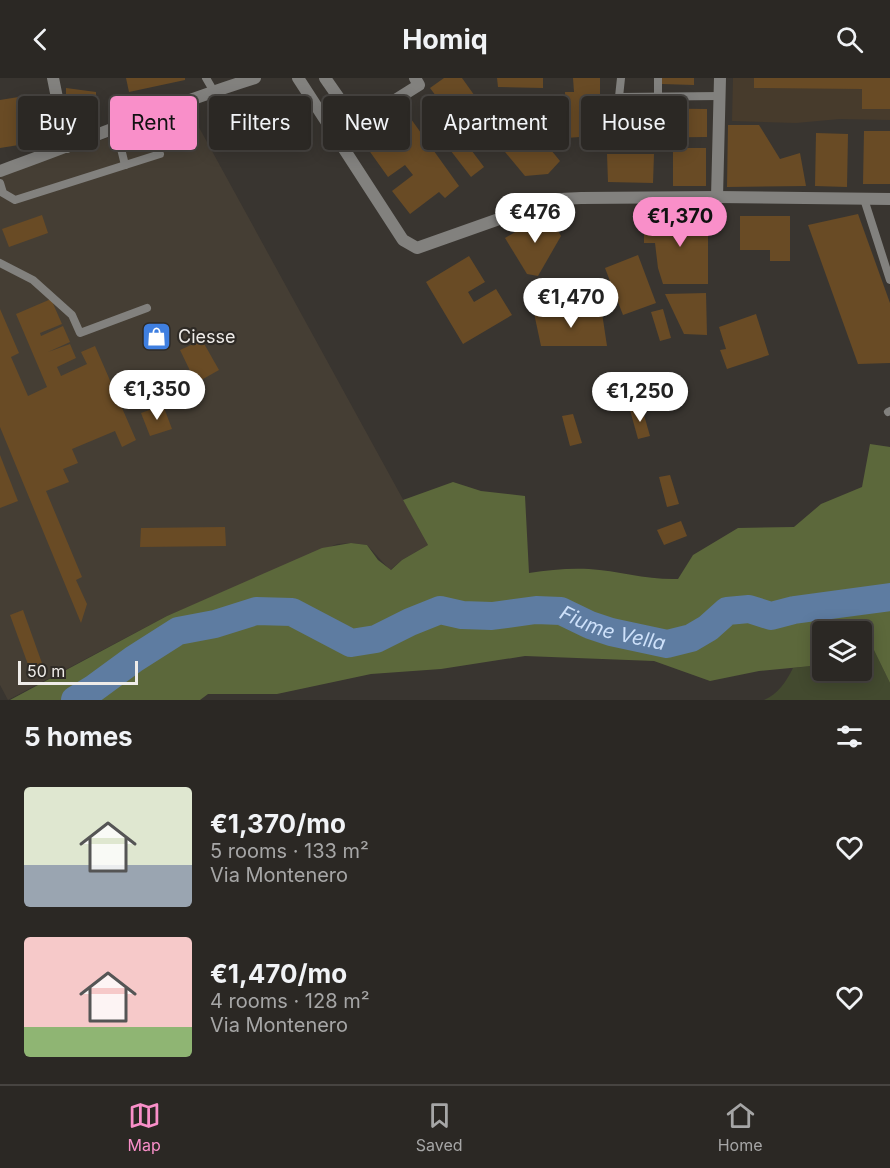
<!DOCTYPE html>
<html lang="en">
<head>
<meta charset="utf-8">
<style>
	body { margin:0; font-family:Inter,sans-serif; background:#33302c; color:#f1f3f6; height:100vh; display:flex; flex-direction:column; font-size:22px; white-space:nowrap }
	* { box-sizing:border-box; margin:0 }
	p { font-size:20px; color:#a6a6a6 }
	.icon { flex:none; width:33px; height:33px; fill:none; stroke:currentColor; stroke-width:2; stroke-linecap:round; stroke-linejoin:round }
	.map { position:relative; height:622px; overflow:hidden }
	.details { display:flex; flex-direction:column; background:#2b2824; flex:1 }
	.details>* { flex:none }
	.banner { position:absolute; left:18px; top:18px; width:855px; height:54px; display:flex; gap:12px }
	.fabs { position:absolute; left:812px; top:543px; display:grid; gap:12px }
	.fabs a { display:grid; place-items:center; width:60px; height:60px; border-radius:6px; background:#2b2824; box-shadow:0 3px 15px #0003,0 0 0 2px #474441; font-size:30px }
	.scale { position:absolute; left:18px; bottom:15px; width:120px; box-sizing:border-box; padding-left:6px; border:3px solid #efece9; border-top:0; font-size:16px; line-height:21px; white-space:nowrap; color:#efece9; -webkit-text-stroke:4px #2f2b26; paint-order:stroke }
	.price { position:absolute; translate:-50% -51px; padding:0 14px; border-radius:21px; background:#fff; color:#222; font-size:20px; line-height:39px; filter:drop-shadow(0 2px 3px #0008) }
	.price::after { content:''; position:absolute; left:50%; top:36px; width:18px; height:14px; margin-left:-9px; background:inherit; clip-path:polygon(0 0,100% 0,50% 100%) }
	.price.selected { background:#f98fc9; color:#111 }
	ul { padding:0; list-style:none }
	li { display:flex; align-items:center; gap:18px; height:150px; padding:0 24px }
	li span { display:grid; place-items:center; flex:none; width:168px; height:120px; border-radius:6px; color:#555 }
	li>.icon { margin-inline-start:auto }
	span .icon { width:72px; height:72px; fill:#fffc; stroke-width:1 }
	li b { font-size:26px }
	h2 { display:flex; justify-content:space-between; align-items:center; height:72px; padding:0 24px; font-size:26px }
	.tag { padding:0 21px; border-radius:6px; background:#2b2824; box-shadow:0 3px 15px #0003,0 0 0 2px #474441; font-size:21px; line-height:54px }
	.tag.selected { background:#f98fc9; color:#111 }
	header { display:flex; justify-content:space-between; align-items:center; height:78px; padding:0 24px; background:#2b2824; font-size:27px; font-weight:700 }
	.dock { display:flex; justify-content:space-around; align-items:center; height:84px; border-top:2px solid #474441; background:#2b2824; font-size:16px; color:#a6a6a6 }
	.dock a { display:grid; justify-items:center; gap:3px }
	.dock .selected { color:#f98fc9 }
	.map>svg:first-child { display:block }
</style>
</head>
<body>
<header><svg class="icon" aria-label="back" viewBox="0 0 24 24"><path d="M15 5l-7 7 7 7"/></svg>Homiq<svg class="icon" aria-label="search" viewBox="0 0 24 24"><circle cx="10" cy="10" r="6"/><path d="M15 15l6 6"/></svg></header>
<div class="map">
<svg width="890" height="622" viewBox="0 0 890 622">
	<rect width="100%" height="100%" fill="#393530"/>
	<polygon fill="#453e34" points="190,33 428,467 402,482 390,492 367,467 351,465 337,466 167,538 8,622 0,607 0,95"/>
	<polygon fill="#473b2c" points="733,0 890,0 890,42 840,41 796,45 732,43"/>
	<path fill="#434a2f" d="M871,566L890,605V622H764C778,616 786,604 793,590L822,587V592H861V570Z"/>
	<path fill="#5c683b" d="M870,366L890,369V605L871,566L861,570V554H822V587L759,593L710,603L654,583L525,578L441,591L371,596L277,616H208L200,622H10L167,538L322,470L351,465L367,467L378,482L391,492L402,482L428,467L403,422L453,404L481,413L525,418L529,495C549,492 568,490 589,491C619,493 647,502 678,501L693,477L738,450L794,449L821,426L862,409Z"/>
	<g fill="none" stroke-linecap="round" stroke-linejoin="round">
		<path stroke="#5e7ca1" stroke-width="28" id="s1" d="M75,622L93,611L134,581L178,553L215,546L256,533L292,534L351,565L376,561L410,544L440,532L462,537L492,538L536,532L561,533L590,547L611,554L667,566L691,560L708,550L727,533L749,531L771,538L794,532L890,519"/>
	</g>
	<g fill="#694b25">
		<polygon points="126,0 185,0 185,2 129,14"/>
		<polygon points="444,0 462,0 482,28 457,46 430,10"/>
		<polygon points="497,0 543,0 543,10 498,9"/>
		<polygon points="573,0 600,0 600,17 592,18 594,58 566,60 565,14 574,14"/>
		<polygon points="662,0 694,0 694,7 662,6"/>
		<polygon points="754,0 890,0 890,31 862,31 862,11 754,10"/>
		<polygon points="66,10 96,14 96,34 66,43"/>
		<polygon points="37,16 44,63 0,70 0,22"/>
		<polygon points="511,23 560,83 548,96 525,98 496,63 495,34"/>
		<polygon points="438,28 484,89 471,99 424,38"/>
		<polygon points="621,30 707,31 707,59 621,60"/>
		<polygon points="411,41 459,108 445,120 439,114 410,136 392,113 413,97 405,87 388,99 368,71"/>
		<polygon points="728,47 759,47 780,81 800,75 806,108 727,109"/>
		<polygon points="864,53 890,53 890,106 863,106"/>
		<polygon points="816,55 848,56 847,109 815,108"/>
		<rect x="673" y="70" width="33" height="38"/>
		<polygon points="607,76 654,76 653,105 608,104"/>
		<polygon points="548,135 561,158 538,198 527,196 505,160"/>
		<polygon points="858,136 890,225 890,285 858,286 808,147"/>
		<polygon points="42,137 48,155 9,169 2,151"/>
		<polygon points="708,137 708,206 663,206 658,190 655,165 644,165 644,139"/>
		<polygon points="740,138 790,138 790,183 770,183 770,172 740,172"/>
		<polygon points="638,177 656,225 623,237 605,190"/>
		<polygon points="469,178 485,204 468,214 474,224 496,211 512,237 463,266 426,204"/>
		<polygon points="706,215 707,257 684,256 665,216"/>
		<polygon points="51,221 62,246 40,255 41,258 63,248 70,264 48,274 70,266 76,280 57,289 61,298 87,286 81,274 95,268 136,362 122,369 115,353 72,371 78,385 63,391 69,404 46,413 82,499 76,502 87,526 81,545 0,349 0,231 19,275 11,279 28,318 47,309 16,236"/>
		<polygon points="663,231 671,260 660,263 651,234"/>
		<polygon points="534,235 602,235 607,268 541,268"/>
		<polygon points="756,236 769,277 727,291 720,272 726,271 719,249"/>
		<polygon points="202,262 219,292 196,305 180,272"/>
		<polygon points="163,327 172,351 150,358 141,335"/>
		<polygon points="642,330 650,358 638,361 630,332"/>
		<polygon points="573,336 582,365 570,368 562,338"/>
		<polygon points="0,377 18,423 0,430"/>
		<polygon points="670,397 679,426 667,429 659,399"/>
		<polygon points="681,443 687,458 664,467 657,452"/>
		<polygon points="225,449 226,468 140,469 141,450"/>
		<polygon points="23,532 43,588 30,592 10,537"/>
	</g>
	<g fill="none" stroke-linecap="round" stroke-linejoin="round">
		<g stroke="#82817e" stroke-width="8">
			<polyline points="206,0 213,12"/>
			<polyline points="658,0 658,18"/>
			<polyline points="619,19 720,18"/>
			<polyline points="116,50 125,87"/>
			<polyline points="610,51 609,32 619,19 621,0"/>
			<polyline points="0,105 3,115 15,122 160,76"/>
			<polyline points="864,121 890,202"/>
			<polyline points="0,185 33,202 72,237 80,255 147,230"/>
			<polyline points="888,334 890,333"/>
		</g>
		<g stroke="#82817e" stroke-width="12">
			<polyline points="53,0 67,69"/>
			<polyline points="298,0 403,162 417,170 499,141 540,122 581,120 717,119 890,121"/>
			<polyline points="325,0 357,46 419,7 415,0"/>
			<path d="M0,93C85,63 168,27 255,0"/>
			<polyline points="717,119 720,0"/>
		</g>
	</g>
	<defs>
		<symbol id="shop-square" viewBox="-11 -11 22 22"><rect x="-9" y="-9" width="18" height="18" rx="4" fill="#3f7fe0" stroke="#2f2b26"/><path d="M-5-2.5h2.3a2.7 3.5 0 0 1 5.4 0H5L5.5 6h-11ZM-1.5-2.5h3a1.5 2.3 0 0 0-3 0Z" fill="#fff"/></symbol>
	</defs>
	<g fill-rule="evenodd">
		<use href="#shop-square" x="140" y="242" width="33" height="33"/>
	</g>
	<g text-anchor="middle" stroke-width="4.5" stroke-linejoin="round" paint-order="stroke">
		<g font-size="18" fill="#efece9" stroke="#2f2b26" text-anchor="start">
			<text x="178" y="265">Ciesse</text>
		</g>
		<g font-size="20" font-style="italic" fill="#cee1fa" stroke="#2f2b26">
			<text dy="7" stroke="none"><textPath href="#s1" startOffset="580">Fiume Vella</textPath></text>
		</g>
	</g>
</svg>
<div class="fabs">
<a><svg class="icon" aria-label="layers" viewBox="0 0 24 24"><path d="M12 4l9 5-9 5-9-5zM3 14l9 5 9-5"/></svg></a>
</div>
<div class="scale">50 m</div>
<b class="price" style="left:535px;top:166px">€476</b>
<b class="price selected" style="left:680px;top:170px">€1,370</b>
<b class="price" style="left:571px;top:251px">€1,470</b>
<b class="price" style="left:157px;top:343px">€1,350</b>
<b class="price" style="left:640px;top:345px">€1,250</b>
<div class="banner">
<a class="tag">Buy</a>
<a class="tag selected">Rent</a>
<a class="tag">Filters</a>
<a class="tag">New</a>
<a class="tag">Apartment</a>
<a class="tag">House</a>
</div>
</div>
<section class="details">
<h2>5 homes<svg class="icon" aria-label="filters" viewBox="0 0 24 24"><path d="M4 7h16M4 17h16"/><circle cx="9" cy="7" r="2"/><circle cx="15" cy="17" r="2"/></svg></h2>
<ul>
<li><span style="background:linear-gradient(#dfe7d0 65%,#9aa5b1 0)"><svg class="icon" aria-label="home" viewBox="0 0 24 24"><path d="M3 11l9-7 9 7M6 9v11h12V9"/></svg></span><div><b>€1,370/mo</b><p>5 rooms · 133 m²</p><p>Via Montenero</p></div><svg class="icon" aria-label="heart" viewBox="0 0 24 24"><path d="M12 20l-8-8c-3-5 5-10 8-4 3-6 11-1 8 4z"/></svg></li>
<li><span style="background:linear-gradient(#f6c9c9 75%,#8fb573 0)"><svg class="icon" aria-label="home" viewBox="0 0 24 24"><path d="M3 11l9-7 9 7M6 9v11h12V9"/></svg></span><div><b>€1,470/mo</b><p>4 rooms · 128 m²</p><p>Via Montenero</p></div><svg class="icon" aria-label="heart" viewBox="0 0 24 24"><path d="M12 20l-8-8c-3-5 5-10 8-4 3-6 11-1 8 4z"/></svg></li>
</ul>
</section>
<nav class="dock">
<a class="selected"><svg class="icon" aria-label="map" viewBox="0 0 24 24"><path d="M3 6l6-2 6 2 6-2v14l-6 2-6-2-6 2zM9 4v14M15 6v14"/></svg>Map</a>
<a><svg class="icon" aria-label="saved" viewBox="0 0 24 24"><path d="M7 4h10v16l-5-4-5 4z"/></svg>Saved</a>
<a><svg class="icon" aria-label="home" viewBox="0 0 24 24"><path d="M3 11l9-7 9 7M6 9v11h12V9"/></svg>Home</a>
</nav>
</body>
</html>
